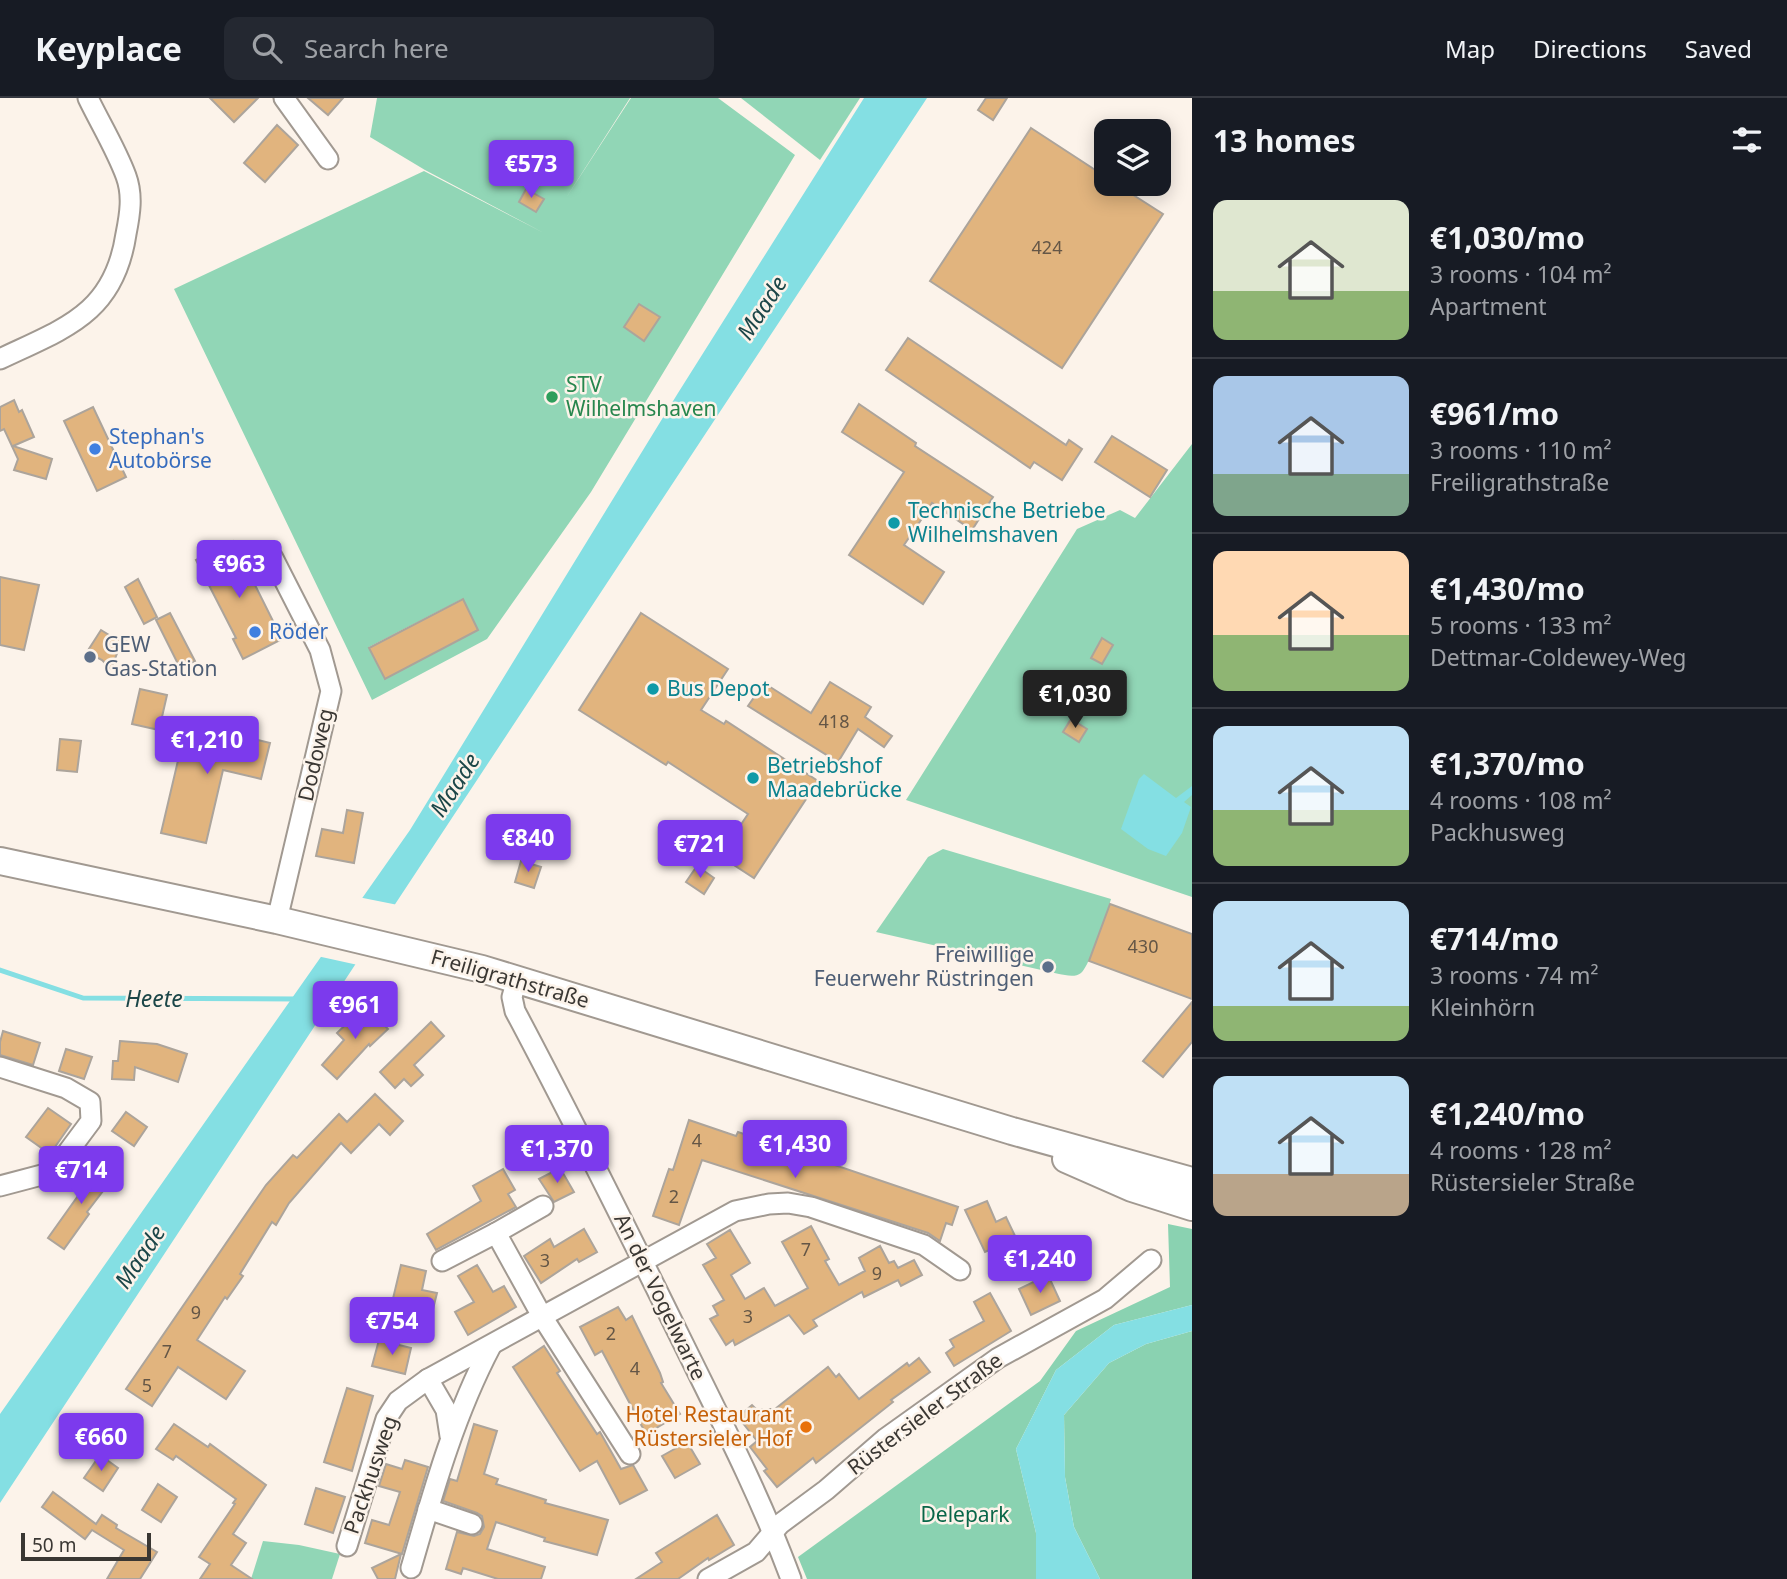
<!DOCTYPE html>
<html lang="en">
<head>
<meta charset="utf-8">
<style>
	body { margin:0; font-family:"Noto Sans",sans-serif; background:#242831; color:#f1f3f6; height:100vh; display:flex; flex-direction:column; font-size:26px; white-space:nowrap }
	* { box-sizing:border-box; margin:0 }
	p { font-size:23px; color:#9ea1a6 }
	.icon { flex:none; width:38px; height:38px; fill:none; stroke:currentColor; stroke-width:2; stroke-linecap:round; stroke-linejoin:round }
	.map { position:relative; flex:1; overflow:hidden }
	.panel { display:flex; flex-direction:column; background:#171b24; width:595px }
	.panel>* { flex:none }
	.tools { position:absolute; left:1094px; top:21px; display:grid; gap:14px }
	.tools a { display:grid; place-items:center; width:77px; height:77px; border-radius:14px; background:#171b24; box-shadow:0 4px 18px #0003; font-size:35px }
	.scale { position:absolute; left:21px; bottom:18px; width:130px; box-sizing:border-box; padding-left:7px; border:4px solid #3a3733; border-top:0; font-size:19px; line-height:24px; white-space:nowrap; color:#3a3733; -webkit-text-stroke:5px #fcf3ea; paint-order:stroke }
	.price { position:absolute; translate:-50% -60px; padding:0 16px; border-radius:7px; background:#7c3aed; color:#fff; font-size:23px; line-height:46px; filter:drop-shadow(0 2px 4px #0008) }
	.price::after { content:''; position:absolute; left:50%; top:42px; width:21px; height:16px; margin-left:-10px; background:inherit; clip-path:polygon(0 0,100% 0,50% 100%) }
	.price.active { background:#222; color:#fff }
	ul { padding:0; list-style:none }
	li { display:flex; align-items:center; gap:21px; height:175px; padding:0 21px }
	li+li { border-top:2px solid #363941 }
	li span { display:grid; place-items:center; flex:none; width:196px; height:140px; border-radius:14px; color:#555 }
	li>.icon { margin-inline-start:auto }
	span .icon { width:84px; height:84px; fill:#fffc; stroke-width:1 }
	li b { font-size:30px }
	h2 { display:flex; justify-content:space-between; align-items:center; height:84px; padding:0 21px; font-size:30px }
	header { display:flex; align-items:center; gap:42px; box-sizing:border-box; height:98px; padding:0 35px; background:#171b24; border-bottom:2px solid #363941 }
	header strong { font-size:33px }
	nav { display:flex; gap:38px; margin-inline-start:auto; font-size:24px }
	.search { width:490px; height:63px; background:#242831; display:flex; align-items:center; gap:18px; box-sizing:border-box; padding:0 24px; border-radius:14px; color:#9ea1a6; font-size:26px }
	main { display:flex; flex:1; min-height:0 }
	.map>svg:first-child { display:block }
</style>
</head>
<body>
<header>
<strong>Keyplace</strong>
<div class="search"><svg class="icon" aria-label="search" viewBox="0 0 24 24"><circle cx="10" cy="10" r="6"/><path d="M15 15l6 6"/></svg>Search here</div>
<nav><a>Map</a><a>Directions</a><a>Saved</a></nav>
</header>
<main>
<div class="map">
<svg width="1192" height="1481" viewBox="0 0 1192 1481">
	<rect width="100%" height="100%" fill="#fcf3ea"/>
	<g fill="#91d6b6" fill-rule="evenodd">
		<path d="M377,0H630L566,100L631,0H718L795,57L591,394L487,541L372,602L174,191L424,73L544,135L425,72L370,39ZM462,501L478,532L386,580L369,549Z"/>
		<polygon points="741,0 860,0 820,62"/>
		<polygon points="1192,346 1192,799 906,702 1077,431 1120,412 1135,420"/>
		<path d="M943,751L1111,801C1107,814 1090,868 1081,875C1075,880 1065,877 1059,876L876,834L928,759Z"/>
		<polygon points="263,1443 299,1447 340,1456 332,1481 251,1481"/>
	</g>
	<g fill="#8ad2b1">
		<polygon points="1168,1126 1192,1131 1192,1207 1114,1227 1056,1272 1016,1351 1036,1435 1036,1481 807,1481 798,1459 1040,1283 1076,1233 1170,1189"/>
		<polygon points="1192,1233 1192,1481 1100,1481 1074,1429 1065,1379 1064,1317 1109,1265 1146,1246"/>
	</g>
	<g fill="#84dfe3">
		<polygon points="864,0 927,0 0,1405 0,1316 410,732 678,295"/>
		<polygon points="1144,676 1176,700 1192,688 1192,697 1184,704 1191,709 1182,735 1166,758 1148,751 1121,731 1139,681"/>
		<polygon points="1192,1207 1192,1233 1146,1246 1109,1265 1064,1317 1065,1379 1074,1429 1100,1481 1036,1481 1036,1435 1016,1351 1056,1272 1114,1227"/>
	</g>
	<polygon fill="#fcf3ea" points="358,799 398,807 358,867 317,858"/>
	<g fill="none" stroke-linecap="round" stroke-linejoin="round">
		<polyline stroke="#84dfe3" stroke-width="5" points="0,872 83,900 297,901"/>
	</g>
	<g fill="#e1b47e" stroke="#aca49b" stroke-width="2">
		<polygon points="210,0 258,0 234,24"/>
		<polygon points="308,0 343,0 328,17"/>
		<polygon points="986,0 1007,0 993,22 978,12"/>
		<polygon points="277,27 298,47 265,84 244,65"/>
		<polygon points="1031,30 1106,79 1106,86 1116,86 1163,116 1062,270 930,183"/>
		<polygon points="557,57 571,65 561,80 548,72"/>
		<polygon points="526,91 544,101 536,114 519,104"/>
		<polygon points="639,206 660,219 644,243 624,229"/>
		<polygon points="908,240 1066,347 1069,342 1082,351 1062,382 1034,364 1030,370 886,272"/>
		<polygon points="14,302 19,314 22,312 34,339 13,348 52,361 46,381 14,372 18,361 4,331 0,333 0,309"/>
		<polygon points="859,306 916,345 915,348 993,399 972,432 932,405 923,419 904,447 944,474 923,506 849,457 904,374 842,334"/>
		<polygon points="93,309 126,379 97,393 64,323"/>
		<polygon points="1112,338 1167,372 1150,399 1095,364"/>
		<polygon points="233,443 282,541 243,561 233,541 236,540 196,462"/>
		<polygon points="0,479 39,487 24,552 0,547"/>
		<polygon points="138,481 157,519 144,526 125,489"/>
		<polygon points="463,501 478,532 385,581 369,550"/>
		<polygon points="170,515 195,563 180,570 156,522"/>
		<polygon points="641,515 728,571 701,612 724,626 726,623 818,683 754,780 720,758 748,716 668,664 666,667 579,612"/>
		<polygon points="101,532 114,540 126,543 118,553 111,571 102,562 87,554"/>
		<polygon points="1102,540 1113,547 1102,566 1091,560"/>
		<polygon points="830,584 871,609 865,619 892,638 884,649 858,631 838,664 748,608 764,585 811,615"/>
		<polygon points="140,591 167,597 159,632 132,626"/>
		<polygon points="188,620 227,629 225,634 270,645 261,681 223,672 206,745 161,735"/>
		<polygon points="1071,621 1087,631 1079,644 1063,634"/>
		<polygon points="60,641 81,643 77,674 57,672"/>
		<polygon points="347,712 363,715 354,765 316,758 322,731 343,735"/>
		<polygon points="521,763 541,769 534,790 515,784"/>
		<polygon points="697,768 714,780 704,796 686,784"/>
		<polygon points="1110,806 1192,836 1192,901 1089,863"/>
		<polygon points="1192,904 1192,944 1163,979 1143,963"/>
		<polygon points="365,908 388,931 370,948 369,946 337,981 322,967 344,942 337,935"/>
		<polygon points="431,924 444,938 414,967 423,977 411,988 404,981 395,990 380,974"/>
		<polygon points="3,933 40,945 33,967 0,957 0,944"/>
		<polygon points="120,943 157,946 187,956 178,984 135,969 134,982 112,981 113,963 118,963"/>
		<polygon points="66,951 92,959 84,981 59,973"/>
		<polygon points="375,996 403,1023 390,1037 379,1026 351,1055 341,1045 289,1105 276,1127 272,1124 240,1176 243,1178 227,1201 225,1199 197,1242 245,1273 226,1301 178,1269 152,1308 126,1291 266,1087 293,1057 297,1060 339,1016 347,1024"/>
		<polygon points="48,1010 71,1026 50,1056 26,1039"/>
		<polygon points="126,1014 147,1029 134,1048 112,1033"/>
		<polygon points="689,1022 736,1038 738,1034 958,1109 952,1127 946,1125 940,1143 928,1135 702,1062 679,1127 653,1118 669,1071 673,1072"/>
		<polygon points="536,1029 545,1047 519,1061 509,1044"/>
		<polygon points="94,1066 113,1080 87,1114 89,1116 64,1151 48,1140 85,1088 80,1085"/>
		<polygon points="560,1070 574,1094 554,1104 539,1081"/>
		<polygon points="503,1071 515,1092 508,1096 516,1109 436,1152 427,1136 481,1103 473,1088"/>
		<polygon points="987,1103 996,1124 1006,1119 1016,1140 985,1154 965,1112"/>
		<polygon points="811,1128 829,1161 825,1163 839,1187 865,1173 859,1160 880,1148 889,1165 894,1163 898,1170 914,1162 922,1177 901,1188 898,1182 864,1199 862,1194 813,1222 817,1228 804,1236 789,1217 735,1247 733,1242 726,1247 710,1221 718,1217 713,1208 724,1202 703,1167 716,1160 707,1146 730,1132 750,1165 731,1177 745,1201 764,1190 775,1208 808,1190 782,1144"/>
		<polygon points="584,1131 597,1154 579,1164 577,1161 541,1185 524,1158 550,1141 554,1149"/>
		<polygon points="401,1167 426,1173 422,1192 437,1195 431,1219 391,1209"/>
		<polygon points="477,1167 493,1194 504,1188 516,1209 468,1237 455,1214 474,1204 458,1178"/>
		<polygon points="1048,1177 1060,1203 1031,1217 1019,1191"/>
		<polygon points="990,1195 1011,1233 954,1268 946,1255 954,1249 950,1242 984,1223 974,1204"/>
		<polygon points="618,1209 626,1222 632,1218 660,1275 663,1284 661,1285 680,1316 646,1336 602,1253 595,1257 580,1229"/>
		<polygon points="379,1242 411,1250 405,1276 372,1268"/>
		<polygon points="544,1248 560,1273 557,1275 597,1336 600,1334 621,1371 633,1367 647,1392 620,1406 597,1363 580,1373 513,1269"/>
		<polygon points="919,1260 930,1274 891,1302 893,1304 816,1365 813,1360 777,1389 764,1373 767,1371 750,1349 757,1343 738,1319 752,1307 756,1311 775,1311 828,1269 836,1279 839,1276 859,1301 907,1265 909,1268"/>
		<polygon points="347,1290 373,1298 352,1373 324,1364"/>
		<polygon points="174,1326 208,1349 210,1346 266,1387 233,1436 246,1445 231,1467 252,1481 200,1481 210,1466 199,1459 235,1406 233,1405 236,1401 176,1358 173,1362 156,1351"/>
		<polygon points="474,1326 497,1333 484,1376 498,1381 496,1386 546,1402 545,1405 608,1422 597,1457 544,1443 545,1440 496,1424 487,1451 545,1469 541,1481 498,1481 463,1470 461,1476 446,1471 457,1434 474,1438 480,1436 484,1429 482,1418 477,1415 443,1403 450,1381 457,1383"/>
		<polygon points="687,1344 700,1366 675,1380 662,1358"/>
		<polygon points="100,1357 118,1370 103,1393 84,1380"/>
		<polygon points="405,1362 428,1369 402,1456 365,1445 372,1422 389,1427 400,1394 379,1388 386,1366 402,1371"/>
		<polygon points="158,1386 177,1399 161,1424 142,1412"/>
		<polygon points="316,1390 345,1399 333,1435 305,1426"/>
		<polygon points="53,1394 96,1426 102,1417 117,1427 116,1430 157,1454 140,1481 107,1481 124,1452 92,1432 85,1441 42,1409"/>
		<polygon points="717,1417 734,1447 709,1462 708,1460 678,1481 636,1481 662,1464 656,1455"/>
		<polygon points="401,1456 395,1481 378,1481 372,1470"/>
	</g>
	<g fill="none" stroke-linecap="round" stroke-linejoin="round">
		<defs>
			<g id="minor">
				<polyline points="284,0 328,61"/>
				<path d="M0,261C65,230 114,216 126,136C130,116 133,97 126,78C116,51 100,25 88,0"/>
				<polyline points="273,460 320,552 331,593 277,822"/>
				<path d="M517,881L512,899L515,913C573,1022 628,1133 683,1245C721,1322 761,1400 791,1481"/>
				<polyline points="0,969 66,990 90,1004 91,1023 53,1074 0,1088"/>
				<polyline points="543,1108 496,1135 543,1220 630,1356"/>
				<polyline points="442,1163 496,1135"/>
				<polyline points="428,1281 446,1312 450,1338"/>
				<polyline points="428,1411 472,1426"/>
				<polyline points="347,1448 386,1321 398,1303 428,1281 735,1113 769,1106 788,1105 811,1109 924,1147 960,1172"/>
				<path d="M411,1470C433,1394 454,1318 491,1248"/>
				<polyline points="708,1481 756,1454 780,1426 826,1392 886,1340 998,1260 1105,1201 1151,1162"/>
			</g>
			<g id="secondary">
				<polyline points="0,763 277,822 482,871 1012,1033 1192,1083"/>
				<polyline points="1066,1061 1132,1090 1192,1109"/>
			</g>
		</defs>
		<use href="#minor" stroke="#a19991" stroke-width="23"/>
		<use href="#secondary" stroke="#a19991" stroke-width="30"/>
		<use href="#minor" stroke="#fff" stroke-width="19"/>
		<use href="#secondary" stroke="#fff" stroke-width="26"/>
	</g>
	<circle fill="#2e9e5b" stroke="#fcf3ea" stroke-width="2.5" cx="552" cy="299" r="7"/>
	<g fill="#3f7fe0" stroke="#fcf3ea" stroke-width="2.5">
		<circle cx="95" cy="351" r="7"/>
		<circle cx="255" cy="534" r="7"/>
	</g>
	<g fill="#0f9aa8" stroke="#fcf3ea" stroke-width="2.5">
		<circle cx="894" cy="425" r="7"/>
		<circle cx="653" cy="591" r="7"/>
		<circle cx="753" cy="680" r="7"/>
	</g>
	<g fill="#5c6f8a" stroke="#fcf3ea" stroke-width="2.5">
		<circle cx="90" cy="559" r="7"/>
		<circle cx="1048" cy="869" r="7"/>
	</g>
	<circle fill="#e8710a" stroke="#fcf3ea" stroke-width="2.5" cx="806" cy="1329" r="7"/>
	<g text-anchor="middle" stroke-width="5" stroke-linejoin="round" paint-order="stroke">
		<g font-size="18" fill="#645646">
			<text x="1047" y="156">424</text>
			<text x="834" y="630">418</text>
			<text x="1143" y="855">430</text>
			<text x="697" y="1049">4</text>
			<text x="674" y="1105">2</text>
			<text x="806" y="1158">7</text>
			<text x="545" y="1169">3</text>
			<text x="877" y="1182">9</text>
			<text x="196" y="1221">9</text>
			<text x="748" y="1225">3</text>
			<text x="611" y="1242">2</text>
			<text x="167" y="1260">7</text>
			<text x="635" y="1277">4</text>
			<text x="147" y="1294">5</text>
		</g>
		<g font-size="21" fill="#27864d" stroke="#fcf3ea" text-anchor="start">
			<text x="566" y="294">STV<tspan x="566" dy="24">Wilhelmshaven</tspan></text>
		</g>
		<g font-size="21" fill="#366cbe" stroke="#fcf3ea" text-anchor="start">
			<text x="109" y="346">Stephan's<tspan x="109" dy="24">Autobörse</tspan></text>
			<text x="269" y="541">Röder</text>
		</g>
		<g font-size="21" fill="#0d838f" stroke="#fcf3ea" text-anchor="start">
			<text x="908" y="420">Technische Betriebe<tspan x="908" dy="24">Wilhelmshaven</tspan></text>
			<text x="667" y="598">Bus Depot</text>
			<text x="767" y="675">Betriebshof<tspan x="767" dy="24">Maadebrücke</tspan></text>
		</g>
		<g font-size="21" fill="#4e5e75" stroke="#fcf3ea" text-anchor="start">
			<text x="104" y="554">GEW<tspan x="104" dy="24">Gas-Station</tspan></text>
			<text x="1034" y="864" text-anchor="end">Freiwillige<tspan x="1034" dy="24">Feuerwehr Rüstringen</tspan></text>
		</g>
		<g font-size="21" fill="#3a3733" stroke="#fcf3ea">
			<text transform="translate(316 657) rotate(-77)" y="7">Dodoweg</text>
			<text transform="translate(510 881) rotate(16)" y="7">Freiligrathstraße</text>
			<text transform="translate(660 1199) rotate(64)" y="7">An der Vogelwarte</text>
			<text transform="translate(925 1316) rotate(-37)" y="7">Rüstersieler Straße</text>
			<text transform="translate(371 1377) rotate(-71)" y="7">Packhusweg</text>
		</g>
		<g font-size="21" fill="#c56008" stroke="#fcf3ea" text-anchor="end">
			<text x="792" y="1324">Hotel Restaurant<tspan x="792" dy="24">Rüstersieler Hof</tspan></text>
		</g>
		<g font-size="21" fill="#096648" stroke="#fcf3ea">
			<text x="965" y="1424">Delepark</text>
		</g>
		<g font-size="23" font-style="italic" fill="#1b4648" stroke="#fcf3ea">
			<text transform="translate(762 210) rotate(-57)" y="8">Maade</text>
			<text transform="translate(455 687) rotate(-57)" y="8">Maade</text>
			<text x="154" y="909">Heete</text>
			<text transform="translate(140 1159) rotate(-56)" y="8">Maade</text>
		</g>
	</g>
</svg>
<div class="tools">
<a><svg class="icon" aria-label="layers" viewBox="0 0 24 24"><path d="M12 4l9 5-9 5-9-5zM3 14l9 5 9-5"/></svg></a>
</div>
<div class="scale">50 m</div>
<b class="price" style="left:531px;top:102px">€573</b>
<b class="price" style="left:239px;top:502px">€963</b>
<b class="price active" style="left:1075px;top:632px">€1,030</b>
<b class="price" style="left:207px;top:678px">€1,210</b>
<b class="price" style="left:528px;top:776px">€840</b>
<b class="price" style="left:700px;top:782px">€721</b>
<b class="price" style="left:355px;top:943px">€961</b>
<b class="price" style="left:795px;top:1082px">€1,430</b>
<b class="price" style="left:557px;top:1087px">€1,370</b>
<b class="price" style="left:81px;top:1108px">€714</b>
<b class="price" style="left:1040px;top:1197px">€1,240</b>
<b class="price" style="left:392px;top:1259px">€754</b>
<b class="price" style="left:101px;top:1375px">€660</b>
</div>
<section class="panel">
<h2>13 homes<svg class="icon" aria-label="filters" viewBox="0 0 24 24"><path d="M4 7h16M4 17h16"/><circle cx="9" cy="7" r="2"/><circle cx="15" cy="17" r="2"/></svg></h2>
<ul>
<li><span style="background:linear-gradient(#dfe7d0 65%,#8fb573 0)"><svg class="icon" aria-label="home" viewBox="0 0 24 24"><path d="M3 11l9-7 9 7M6 9v11h12V9"/></svg></span><div><b>€1,030/mo</b><p>3 rooms · 104 m²</p><p>Apartment</p></div></li>
<li><span style="background:linear-gradient(#a9c7e8 70%,#7fa58c 0)"><svg class="icon" aria-label="home" viewBox="0 0 24 24"><path d="M3 11l9-7 9 7M6 9v11h12V9"/></svg></span><div><b>€961/mo</b><p>3 rooms · 110 m²</p><p>Freiligrathstraße</p></div></li>
<li><span style="background:linear-gradient(#ffd9b3 60%,#8fb573 0)"><svg class="icon" aria-label="home" viewBox="0 0 24 24"><path d="M3 11l9-7 9 7M6 9v11h12V9"/></svg></span><div><b>€1,430/mo</b><p>5 rooms · 133 m²</p><p>Dettmar-Coldewey-Weg</p></div></li>
<li><span style="background:linear-gradient(#bfe0f5 60%,#8fb573 0)"><svg class="icon" aria-label="home" viewBox="0 0 24 24"><path d="M3 11l9-7 9 7M6 9v11h12V9"/></svg></span><div><b>€1,370/mo</b><p>4 rooms · 108 m²</p><p>Packhusweg</p></div></li>
<li><span style="background:linear-gradient(#bfe0f5 75%,#8fb573 0)"><svg class="icon" aria-label="home" viewBox="0 0 24 24"><path d="M3 11l9-7 9 7M6 9v11h12V9"/></svg></span><div><b>€714/mo</b><p>3 rooms · 74 m²</p><p>Kleinhörn</p></div></li>
<li><span style="background:linear-gradient(#bfe0f5 70%,#b9a48a 0)"><svg class="icon" aria-label="home" viewBox="0 0 24 24"><path d="M3 11l9-7 9 7M6 9v11h12V9"/></svg></span><div><b>€1,240/mo</b><p>4 rooms · 128 m²</p><p>Rüstersieler Straße</p></div></li>
</ul>
</section>
</main>
</body>
</html>
